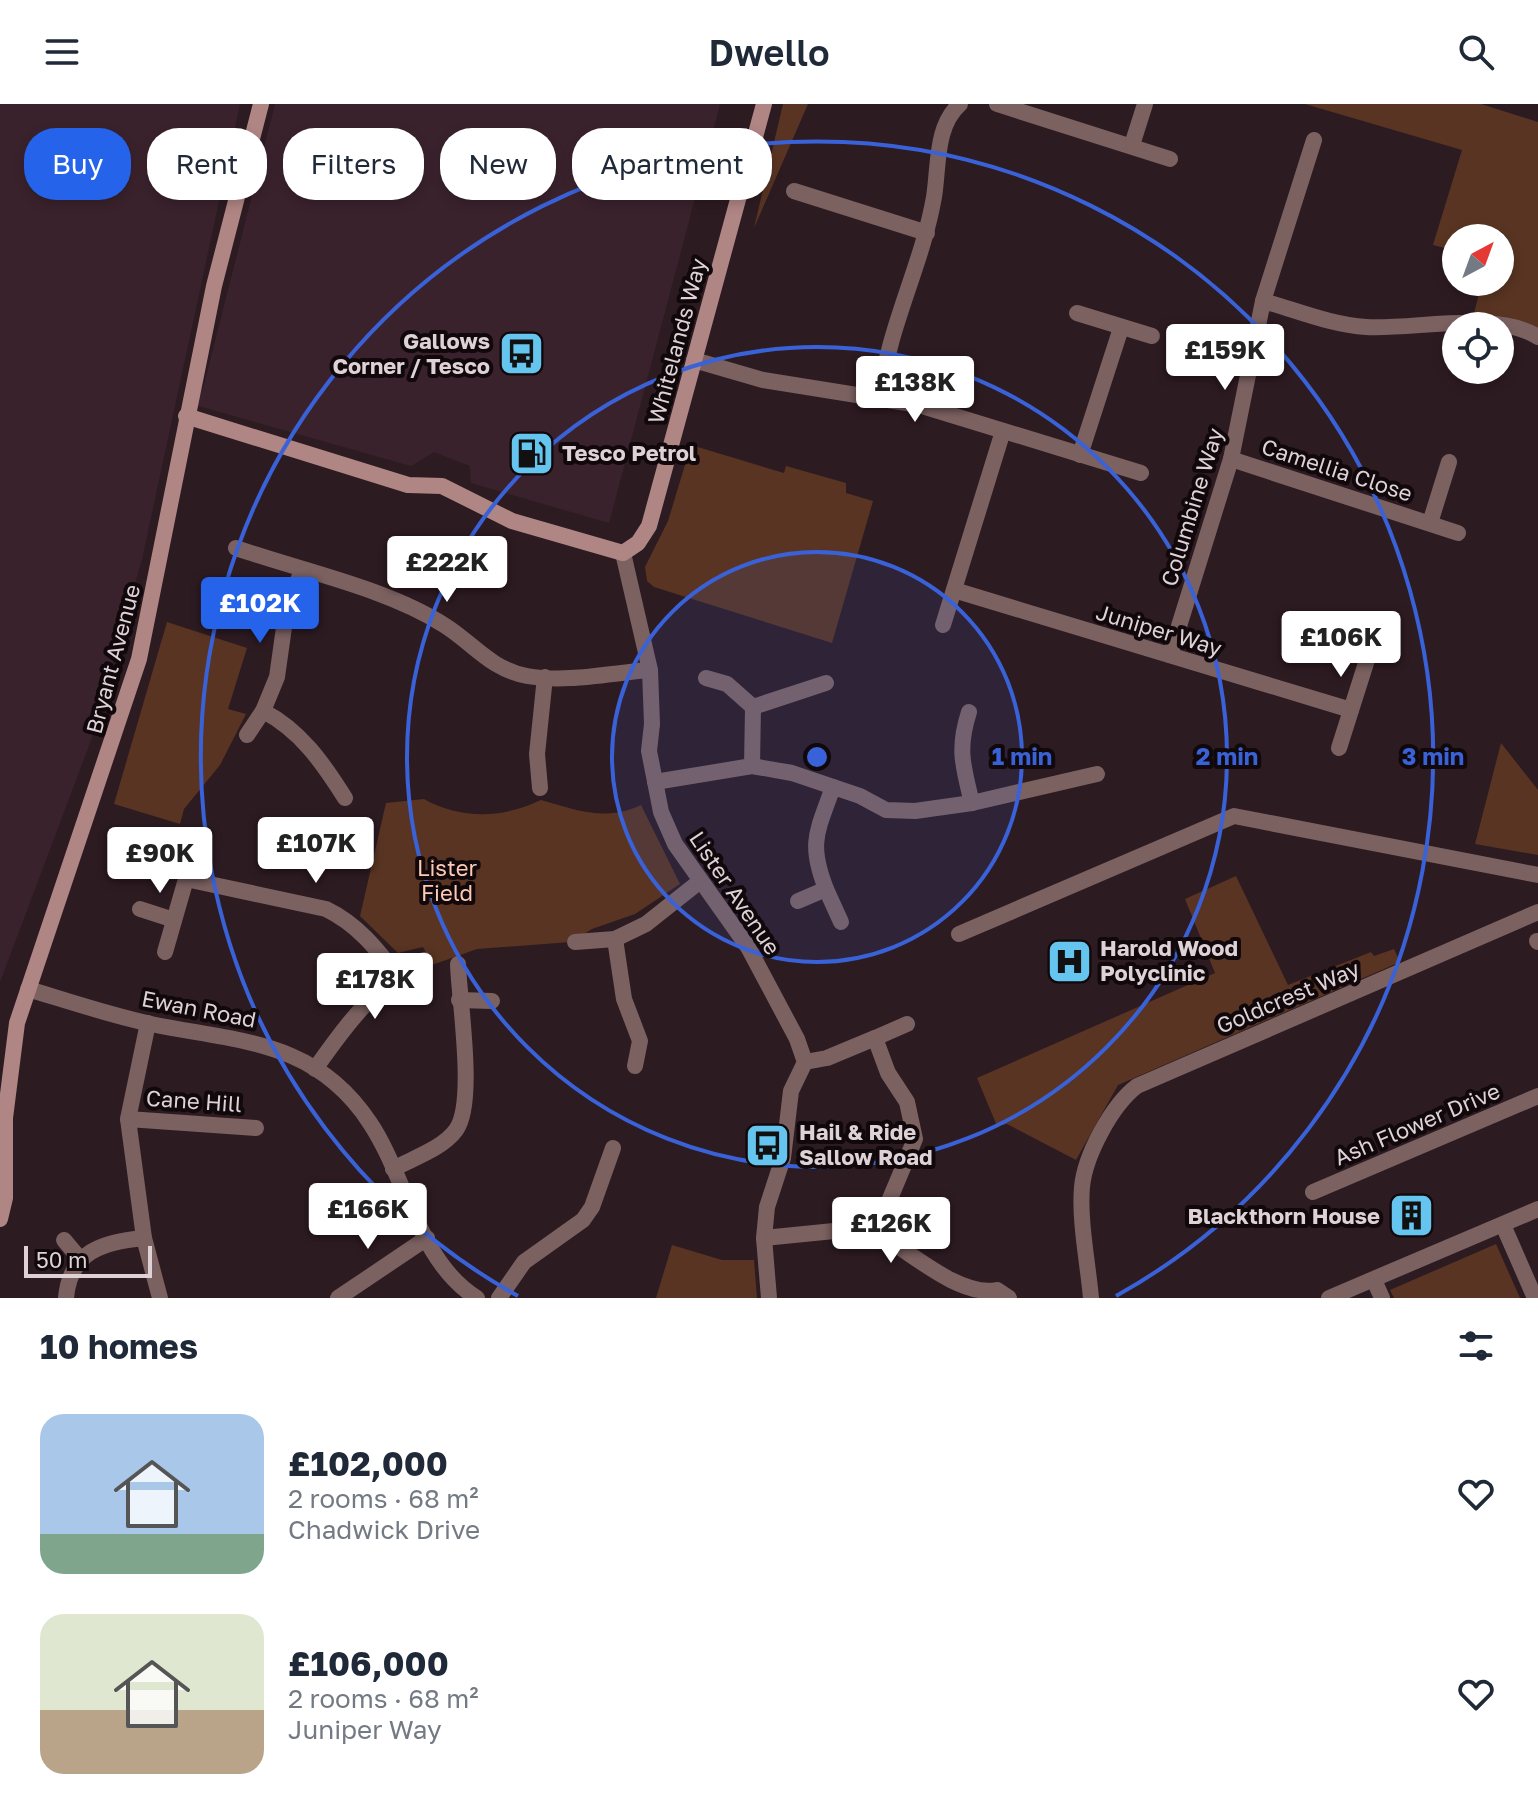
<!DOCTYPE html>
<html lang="en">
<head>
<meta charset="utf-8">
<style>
	body { margin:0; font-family:"Golos Text",sans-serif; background:#f2f2f3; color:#1f2937; height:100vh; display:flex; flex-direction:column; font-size:30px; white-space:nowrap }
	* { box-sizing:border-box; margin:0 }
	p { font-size:26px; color:#747a83 }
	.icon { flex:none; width:44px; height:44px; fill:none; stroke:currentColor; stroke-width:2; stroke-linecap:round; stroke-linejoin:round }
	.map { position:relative; height:1194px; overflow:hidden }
	.sheet { display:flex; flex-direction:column; background:#fff; flex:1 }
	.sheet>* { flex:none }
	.banner { position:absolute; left:24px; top:24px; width:800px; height:72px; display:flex; gap:16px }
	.needle { width:52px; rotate:41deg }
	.fabs { position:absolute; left:1442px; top:120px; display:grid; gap:16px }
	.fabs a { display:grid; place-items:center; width:72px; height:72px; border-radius:50%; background:#fff; box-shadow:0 4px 12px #0003; font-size:40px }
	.scale { position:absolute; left:24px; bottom:20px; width:128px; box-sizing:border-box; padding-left:8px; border:4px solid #ded2d6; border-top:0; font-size:22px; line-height:28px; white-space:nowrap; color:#ded2d6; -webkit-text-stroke:6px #10080b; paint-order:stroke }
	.price { position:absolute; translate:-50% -68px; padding:0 18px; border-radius:8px; background:#fff; color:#222; font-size:26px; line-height:52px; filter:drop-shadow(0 2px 4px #0008) }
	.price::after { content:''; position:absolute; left:50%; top:48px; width:24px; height:18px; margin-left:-12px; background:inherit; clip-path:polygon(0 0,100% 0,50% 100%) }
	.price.selected { background:#2563eb; color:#fff }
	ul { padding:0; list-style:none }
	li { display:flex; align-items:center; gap:24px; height:200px; padding:0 40px }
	li span { display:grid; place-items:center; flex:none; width:224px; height:160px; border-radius:24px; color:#555 }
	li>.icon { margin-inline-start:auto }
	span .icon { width:96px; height:96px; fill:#fffc; stroke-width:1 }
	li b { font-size:34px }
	h2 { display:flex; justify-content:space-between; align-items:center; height:96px; padding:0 40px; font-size:34px }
	.tag { padding:0 28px; border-radius:32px; background:#fff; box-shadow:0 4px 12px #0003; font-size:28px; line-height:72px }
	.tag.selected { background:#2563eb; color:#fff }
	header { display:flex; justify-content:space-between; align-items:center; height:104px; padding:0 40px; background:#fff; font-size:36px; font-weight:600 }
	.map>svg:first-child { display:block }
</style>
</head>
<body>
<header><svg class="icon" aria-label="menu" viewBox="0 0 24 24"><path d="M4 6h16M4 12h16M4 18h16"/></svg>Dwello<svg class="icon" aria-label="search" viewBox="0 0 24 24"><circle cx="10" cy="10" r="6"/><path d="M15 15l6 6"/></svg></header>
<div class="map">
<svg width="1538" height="1194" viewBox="0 0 1538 1194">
	<rect width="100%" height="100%" fill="#2d1b22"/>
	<g fill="#3a222c">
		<polygon points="0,0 240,0 142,455 91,636 0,878"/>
		<polygon points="275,0 720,0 609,419 471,379 470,362 434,348 411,362 195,301 204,281"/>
	</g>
	<g fill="#593422">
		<polygon points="783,0 808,0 754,124"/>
		<polygon points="1305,0 1481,0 1538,18 1538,233 1471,221 1482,178 1500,178 1500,134 1456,134 1456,147 1433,141 1462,46"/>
		<polygon points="691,341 784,369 786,362 846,379 846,389 873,397 832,539 654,483 647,477 645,463 668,417"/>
		<polygon points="167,518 247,544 228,605 246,610 220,661 184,705 180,720 114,700"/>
		<polygon points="1501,639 1538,686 1538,751 1475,740"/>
		<path d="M424,695C461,716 504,714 541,696C577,706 605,718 641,701L680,780L635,810L592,825L571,838L477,845L432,861L423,843L398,849L360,812L386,699Z"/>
		<polygon points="1236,772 1288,881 1371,848 1374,852 1394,845 1400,858 1118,981 1076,1056 1007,1020 997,1022 977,974 1215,869 1185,795"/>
		<polygon points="1496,1140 1520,1194 1394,1194 1390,1186"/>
		<polygon points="672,1141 722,1156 754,1156 757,1194 656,1194"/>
	</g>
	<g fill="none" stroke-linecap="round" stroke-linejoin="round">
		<g stroke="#7c6161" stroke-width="16">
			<polyline points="997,0 1170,55"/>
			<polyline points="1132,41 1145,0"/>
			<polyline points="794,87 927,129"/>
			<path d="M1263,197C1296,206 1331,221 1366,223C1414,226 1496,206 1538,233"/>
			<polyline points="1077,209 1152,232"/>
			<polyline points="694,256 763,276 919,301 1141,369"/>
			<path d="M880,295C887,225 922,162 934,93C939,62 935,22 960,0"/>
			<polyline points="1080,351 1121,224"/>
			<polyline points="1231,355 1458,429"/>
			<polyline points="1430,419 1449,358"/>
			<path d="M236,444C302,467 386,484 444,521C473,539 490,565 527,572C566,579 610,569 650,566"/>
			<polyline points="623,449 650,566 652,620 649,647 661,708 675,740 748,843 797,935 805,958"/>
			<polyline points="954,486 1351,606"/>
			<polyline points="943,521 1003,327"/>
			<polyline points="1170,551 1231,355 1263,197 1314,36"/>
			<polyline points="706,574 727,580 753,603 826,579"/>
			<path d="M263,607C300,626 323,659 345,694"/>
			<path d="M969,608C957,645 963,662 972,699"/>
			<polyline points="247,631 263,607 277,573 287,502 302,467"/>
			<polyline points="1339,644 1379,518"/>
			<polyline points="752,662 753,603"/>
			<polyline points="655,678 752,662 792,669 860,692 886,706 915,707 972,699 1097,670"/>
			<polyline points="540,684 537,650 545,573"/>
			<path d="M186,775L326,805C357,820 376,844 397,871"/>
			<polyline points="826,785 841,818"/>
			<path d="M798,797L826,785C808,739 817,728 833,683"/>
			<polyline points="140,805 174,816"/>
			<polyline points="959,830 1234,712 1538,771"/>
			<polyline points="615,835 624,895 640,937 635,962"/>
			<polyline points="1537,837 1538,838"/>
			<polyline points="575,838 615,835 646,820 699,778"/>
			<polyline points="165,848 186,775 191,742"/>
			<path d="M28,885C68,897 109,911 151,920C237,938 315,935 370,1019C405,1071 419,1159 477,1194"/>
			<polyline points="459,896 492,897"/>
			<polyline points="148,919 128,1015 144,1134 160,1194"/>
			<polyline points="875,934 907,920"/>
			<path d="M315,965C348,918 373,884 424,856"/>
			<polyline points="128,1015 256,1024"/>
			<path d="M393,1065C413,1054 442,1045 456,1026C476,999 459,896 458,860"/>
			<polyline points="1313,1088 1538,992"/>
			<polyline points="1503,1121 1535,1194"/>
			<path d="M876,1128C907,1145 959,1194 997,1186L1009,1194"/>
			<polyline points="764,1134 834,1127 876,1128 915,1035 907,998 888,969 875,934 827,954 805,958"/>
			<polyline points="64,1136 80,1155"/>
			<polyline points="1374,1176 1382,1194"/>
			<path d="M66,1194C70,1147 103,1138 144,1134"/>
			<polyline points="338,1194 427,1134"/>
			<polyline points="499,1194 524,1158 583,1116 592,1103 613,1044"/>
			<polyline points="769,1194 764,1134 767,1103 783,1054 791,987 805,958"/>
			<path d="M1091,1194C1088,1160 1079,1116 1082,1083C1085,1051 1112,1001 1137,982L1538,808"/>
			<polyline points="1329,1194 1538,1105"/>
		</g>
		<g stroke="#b08685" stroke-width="16">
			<polyline points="186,312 408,381 442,382 512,417 623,449 638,439 649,422 764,0"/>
			<polyline points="0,1115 5,1094 5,1014 17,919 139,555 214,182 261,0"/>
		</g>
	</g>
	<circle cx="817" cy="653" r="205" fill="#3a62d8" fill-opacity=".12"/>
	<g fill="none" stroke="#3a62d8" stroke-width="4">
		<circle cx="817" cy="653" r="205"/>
		<circle cx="817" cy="653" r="410"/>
		<path d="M518 1192A616 616 0 1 1 1116 1192"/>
	</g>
	<defs>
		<symbol id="bus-square" viewBox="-11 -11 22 22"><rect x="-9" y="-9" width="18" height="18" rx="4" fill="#65c5ee" stroke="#10080b"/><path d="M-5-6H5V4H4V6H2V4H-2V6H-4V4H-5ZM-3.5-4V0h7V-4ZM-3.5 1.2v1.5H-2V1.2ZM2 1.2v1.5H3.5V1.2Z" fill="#111"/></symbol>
		<symbol id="fuel-square" viewBox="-11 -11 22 22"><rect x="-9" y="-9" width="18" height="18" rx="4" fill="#65c5ee" stroke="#10080b"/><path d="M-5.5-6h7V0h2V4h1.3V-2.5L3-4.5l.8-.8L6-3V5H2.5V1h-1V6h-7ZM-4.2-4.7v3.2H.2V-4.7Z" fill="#111"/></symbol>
		<symbol id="hospital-square" viewBox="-11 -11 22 22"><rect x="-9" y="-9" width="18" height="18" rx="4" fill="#65c5ee" stroke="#10080b"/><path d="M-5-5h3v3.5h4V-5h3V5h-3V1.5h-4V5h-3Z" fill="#111"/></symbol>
		<symbol id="building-square" viewBox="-11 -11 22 22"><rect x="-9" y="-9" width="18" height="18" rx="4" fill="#65c5ee" stroke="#10080b"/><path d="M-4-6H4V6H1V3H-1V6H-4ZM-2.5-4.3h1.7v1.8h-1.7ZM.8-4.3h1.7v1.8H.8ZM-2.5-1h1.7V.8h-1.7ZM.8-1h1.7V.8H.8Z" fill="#111"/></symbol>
	</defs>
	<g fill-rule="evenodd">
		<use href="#bus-square" x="496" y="224" width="51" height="51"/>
		<use href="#fuel-square" x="506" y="324" width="51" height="51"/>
		<use href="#hospital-square" x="1044" y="832" width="51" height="51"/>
		<use href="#bus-square" x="742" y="1016" width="51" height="51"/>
		<use href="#building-square" x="1386" y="1086" width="51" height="51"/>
	</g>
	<g text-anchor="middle" stroke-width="8" stroke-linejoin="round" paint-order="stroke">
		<g font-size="22" font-weight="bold" fill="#ded2d6" stroke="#10080b" text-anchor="start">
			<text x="490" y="245" text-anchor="end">Gallows<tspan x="490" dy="25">Corner / Tesco</tspan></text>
			<text x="562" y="357">Tesco Petrol</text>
			<text x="1100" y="852">Harold Wood<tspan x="1100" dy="25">Polyclinic</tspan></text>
			<text x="799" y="1036">Hail &amp; Ride<tspan x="799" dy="25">Sallow Road</tspan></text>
			<text x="1380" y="1120" text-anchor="end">Blackthorn House</text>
		</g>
		<g font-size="22" fill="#ded2d6" stroke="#10080b">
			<text transform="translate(677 237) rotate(-75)" y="8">Whitelands Way</text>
			<text transform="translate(1337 366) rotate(18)" y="8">Camellia Close</text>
			<text transform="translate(1192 403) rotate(-73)" y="8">Columbine Way</text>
			<text transform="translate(1159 526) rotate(17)" y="8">Juniper Way</text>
			<text transform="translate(113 555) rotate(-75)" y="8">Bryant Avenue</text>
			<text transform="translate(735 789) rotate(56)" y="8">Lister Avenue</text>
			<text transform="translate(1288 893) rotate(-23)" y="8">Goldcrest Way</text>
			<text transform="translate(199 905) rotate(11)" y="8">Ewan Road</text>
			<text transform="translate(194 997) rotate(4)" y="8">Cane Hill</text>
			<text transform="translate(1417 1020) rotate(-23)" y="8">Ash Flower Drive</text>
		</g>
		<g font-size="22" fill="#fdcbb5" stroke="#10080b">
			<text x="447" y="772">Lister<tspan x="447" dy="25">Field</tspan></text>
		</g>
	</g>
	<circle cx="817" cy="653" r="12" fill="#3a62d8" stroke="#10080b" stroke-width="4"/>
	<g font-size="24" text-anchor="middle" font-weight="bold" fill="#3a62d8" stroke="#10080b" stroke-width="8" stroke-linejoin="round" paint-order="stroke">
		<text x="1022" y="661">1 min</text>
		<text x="1227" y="661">2 min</text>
		<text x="1433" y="661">3 min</text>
	</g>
</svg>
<div class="fabs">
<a><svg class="needle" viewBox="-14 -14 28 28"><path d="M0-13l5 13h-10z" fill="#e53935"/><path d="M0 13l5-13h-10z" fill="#747a83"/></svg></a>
<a><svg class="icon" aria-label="locate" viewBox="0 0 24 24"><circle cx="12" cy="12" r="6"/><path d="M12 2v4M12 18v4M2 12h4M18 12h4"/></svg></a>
</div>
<div class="scale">50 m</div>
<b class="price" style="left:1225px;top:288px">£159K</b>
<b class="price" style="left:915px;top:320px">£138K</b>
<b class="price" style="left:447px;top:500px">£222K</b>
<b class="price selected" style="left:260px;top:541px">£102K</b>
<b class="price" style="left:1341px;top:575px">£106K</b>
<b class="price" style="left:316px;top:781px">£107K</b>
<b class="price" style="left:160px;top:791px">£90K</b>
<b class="price" style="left:375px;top:917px">£178K</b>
<b class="price" style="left:368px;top:1147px">£166K</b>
<b class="price" style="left:891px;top:1161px">£126K</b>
<div class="banner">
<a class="tag selected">Buy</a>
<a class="tag">Rent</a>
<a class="tag">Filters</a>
<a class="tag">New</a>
<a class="tag">Apartment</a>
</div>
</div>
<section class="sheet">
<h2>10 homes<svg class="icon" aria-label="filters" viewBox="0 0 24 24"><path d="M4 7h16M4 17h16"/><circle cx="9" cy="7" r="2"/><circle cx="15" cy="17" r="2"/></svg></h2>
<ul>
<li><span style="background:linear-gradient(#a9c7e8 75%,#7fa58c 0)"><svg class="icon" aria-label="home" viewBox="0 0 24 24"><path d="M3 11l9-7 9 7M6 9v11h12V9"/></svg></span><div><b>£102,000</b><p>2 rooms · 68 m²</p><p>Chadwick Drive</p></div><svg class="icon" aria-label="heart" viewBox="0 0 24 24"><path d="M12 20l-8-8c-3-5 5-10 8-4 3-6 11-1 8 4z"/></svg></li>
<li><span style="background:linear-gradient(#dfe7d0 60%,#b9a48a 0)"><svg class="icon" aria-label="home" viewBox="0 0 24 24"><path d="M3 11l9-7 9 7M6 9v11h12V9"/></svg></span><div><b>£106,000</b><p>2 rooms · 68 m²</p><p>Juniper Way</p></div><svg class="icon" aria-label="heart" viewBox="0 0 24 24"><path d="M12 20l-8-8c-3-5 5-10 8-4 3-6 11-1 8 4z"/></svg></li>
</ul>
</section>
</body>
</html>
